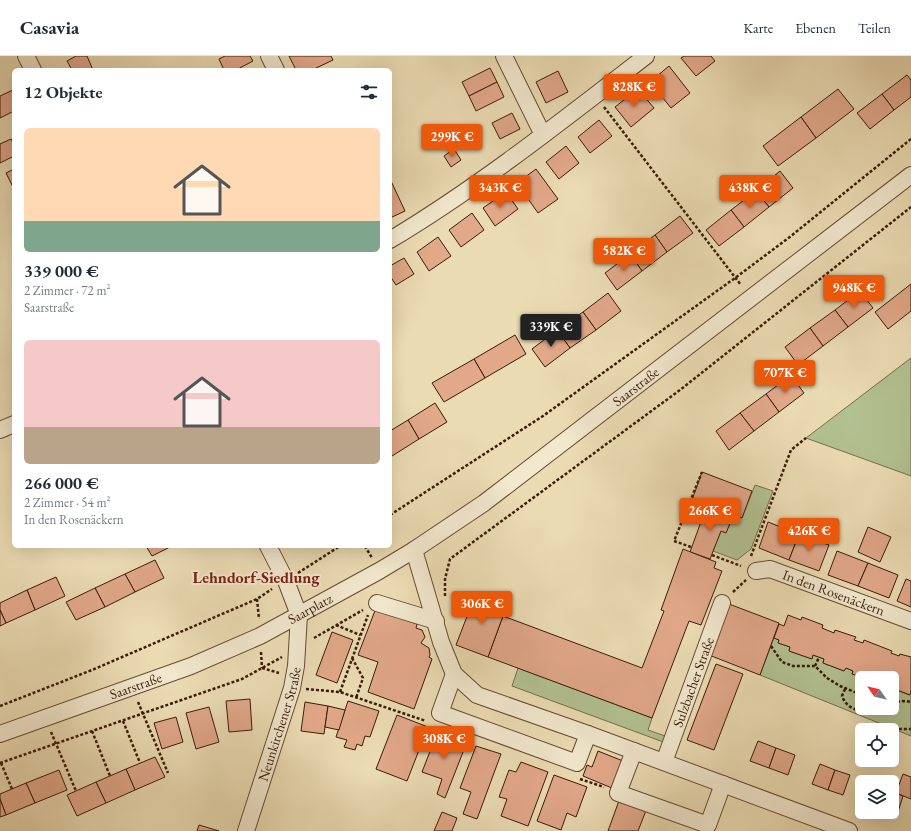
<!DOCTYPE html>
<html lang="de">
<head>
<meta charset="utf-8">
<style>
	body { margin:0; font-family:"EB Garamond",serif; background:#f6f6f7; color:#1f2937; height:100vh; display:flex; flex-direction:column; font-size:15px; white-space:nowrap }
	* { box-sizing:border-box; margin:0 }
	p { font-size:13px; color:#747a83 }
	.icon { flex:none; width:22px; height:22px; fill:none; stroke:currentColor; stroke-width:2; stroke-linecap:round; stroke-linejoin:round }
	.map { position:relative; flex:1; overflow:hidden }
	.side { position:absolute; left:12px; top:12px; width:380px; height:480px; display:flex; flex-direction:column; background:#fff; border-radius:6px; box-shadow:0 4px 16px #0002 }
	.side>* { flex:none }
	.needle { width:26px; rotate:304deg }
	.controls { position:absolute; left:855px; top:615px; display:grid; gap:8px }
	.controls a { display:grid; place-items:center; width:44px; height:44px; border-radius:6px; background:#fff; box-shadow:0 4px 16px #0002; font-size:20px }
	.price { position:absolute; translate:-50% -34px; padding:0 9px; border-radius:4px; background:#ea580c; color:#fff; font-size:13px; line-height:26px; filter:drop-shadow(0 1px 2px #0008) }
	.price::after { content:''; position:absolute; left:50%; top:24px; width:12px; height:9px; margin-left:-6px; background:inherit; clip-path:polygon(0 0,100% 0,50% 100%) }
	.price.selected { background:#222; color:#fff }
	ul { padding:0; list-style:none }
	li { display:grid; align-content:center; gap:8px; height:212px; padding:0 12px }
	li span { display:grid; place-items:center; height:124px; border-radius:6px; color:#555 }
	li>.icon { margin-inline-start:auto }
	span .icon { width:72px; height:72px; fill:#fffc; stroke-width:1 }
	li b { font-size:17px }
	h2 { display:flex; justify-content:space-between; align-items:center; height:48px; padding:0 12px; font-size:17px }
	header { display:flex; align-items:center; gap:24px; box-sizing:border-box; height:56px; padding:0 20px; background:#fff; border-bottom:1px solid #e0e1e3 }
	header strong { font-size:19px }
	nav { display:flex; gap:22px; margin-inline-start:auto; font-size:14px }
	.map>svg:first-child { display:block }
</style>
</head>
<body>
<header>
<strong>Casavia</strong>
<nav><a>Karte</a><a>Ebenen</a><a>Teilen</a></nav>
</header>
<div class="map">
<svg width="911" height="775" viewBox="0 0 911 775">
	<rect width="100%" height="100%" fill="#ebdbb3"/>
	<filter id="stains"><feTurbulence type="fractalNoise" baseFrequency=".005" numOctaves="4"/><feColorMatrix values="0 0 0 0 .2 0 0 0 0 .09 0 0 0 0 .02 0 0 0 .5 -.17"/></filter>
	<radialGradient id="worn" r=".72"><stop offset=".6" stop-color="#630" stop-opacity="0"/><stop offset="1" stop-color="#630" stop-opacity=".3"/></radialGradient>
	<g fill="#b2c191" stroke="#766e4c">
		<polygon points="911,302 911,420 806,382"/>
		<polygon points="755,429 773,435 751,493 737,504 713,495 721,475 726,476 731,465 725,463 728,457 742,462"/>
		<polygon points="774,582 779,584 778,587 790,591 789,595 812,603 813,599 824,603 823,607 844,615 846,612 853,615 852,618 861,621 857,630 862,632 862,652 892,652 892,632 909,639 911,635 911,680 760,619"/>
		<polygon points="518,612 652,662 648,674 668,681 666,687 512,630"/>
	</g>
	<g fill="#e1a88a" stroke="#3a1b06">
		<polygon points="76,0 87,0 93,14 72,14 67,5"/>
		<polygon points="225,0 250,0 253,5 236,14 224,14 219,3"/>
		<polygon points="289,0 331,0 333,4 312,14 296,14"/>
		<polygon points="684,0 711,0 715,5 696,20 681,2"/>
		<polygon points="669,10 690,37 671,52 650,26"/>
		<polygon points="490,12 497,26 469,40 462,26"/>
		<polygon points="558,15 568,36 546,47 536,26"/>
		<polygon points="907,19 911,24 911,41 894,54 882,38"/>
		<polygon points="497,26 504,41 476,55 469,40"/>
		<polygon points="638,33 654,52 631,71 615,51"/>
		<polygon points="838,33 854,53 816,82 801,61"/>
		<polygon points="13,34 14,55 0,62 0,40"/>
		<polygon points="882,38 894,54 870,73 857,57"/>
		<polygon points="512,57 520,73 500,83 492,67"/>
		<polygon points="801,61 816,82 778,110 763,90"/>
		<polygon points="599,64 612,80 590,97 578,81"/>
		<polygon points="11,83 14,89 14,100 0,107 0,88"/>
		<polygon points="566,90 579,107 559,123 546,106"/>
		<polygon points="454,93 461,104 451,111 444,100"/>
		<polygon points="14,113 14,133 6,117"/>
		<polygon points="536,113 558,143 538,157 517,127"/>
		<polygon points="780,115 793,132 769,151 756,135"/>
		<polygon points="391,125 405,155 390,162 390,126"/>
		<polygon points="756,135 769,151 744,171 731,154"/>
		<polygon points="506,136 518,153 495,170 483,152"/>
		<polygon points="731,154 744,171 719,190 706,174"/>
		<polygon points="472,157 484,174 461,191 449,174"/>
		<polygon points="680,160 693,177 667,196 655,179"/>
		<polygon points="655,179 667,196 642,215 630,198"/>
		<polygon points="438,181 451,200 429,215 417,196"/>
		<polygon points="630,198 642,215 617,234 605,217"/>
		<polygon points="404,202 414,218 396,229 390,220 390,210"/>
		<polygon points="911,228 911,255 888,273 875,256"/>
		<polygon points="860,235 873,252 848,271 835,254"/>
		<polygon points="608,237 621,255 596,274 583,256"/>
		<polygon points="835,254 848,271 823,290 810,272"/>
		<polygon points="583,256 596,274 570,292 557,274"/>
		<polygon points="810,272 823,290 798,309 785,291"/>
		<polygon points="557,274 570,292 545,311 532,293"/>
		<polygon points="515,279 526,298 485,322 474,303"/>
		<polygon points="474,303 485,322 444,346 432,327"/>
		<polygon points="791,319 804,337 779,356 766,338"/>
		<polygon points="766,338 779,356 754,375 740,357"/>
		<polygon points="435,347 447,366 419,383 408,364"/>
		<polygon points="740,357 754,375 729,394 716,375"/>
		<polygon points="408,364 419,383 392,400 390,397 390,375"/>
		<polygon points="702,416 752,435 742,462 692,444"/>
		<polygon points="707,449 728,457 725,463 731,465 726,477 721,475 710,503 690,496"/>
		<polygon points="768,466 799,478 789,504 759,492"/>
		<polygon points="868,471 891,481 880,506 858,496"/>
		<polygon points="799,478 829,489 819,515 789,504"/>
		<polygon points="146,490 172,490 152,500"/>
		<polygon points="683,493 716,506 714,512 722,515 701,569 689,565 652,662 488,601 503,560 642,612 664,555 661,554"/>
		<polygon points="837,495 868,507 858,530 828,519"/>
		<polygon points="155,504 164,522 135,536 125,518"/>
		<polygon points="868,507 898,519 889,542 858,530"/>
		<polygon points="125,518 135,536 105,551 95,532"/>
		<polygon points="56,521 65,540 35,554 27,534"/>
		<polygon points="906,523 911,525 911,551 897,545"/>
		<polygon points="95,532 105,551 76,564 66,546"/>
		<polygon points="27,534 35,554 6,567 0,554 0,547"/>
		<polygon points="476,537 507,549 488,601 456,589"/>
		<polygon points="729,548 779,567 760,619 709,599"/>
		<polygon points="376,552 417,568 416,572 422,574 425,581 421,587 429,592 430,599 429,601 432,603 414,653 368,636 378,606 358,599"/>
		<polygon points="0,554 6,567 0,570"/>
		<polygon points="788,559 801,564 802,561 823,569 822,572 834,577 835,574 856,581 854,584 863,587 864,584 892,595 891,597 899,600 900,598 911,601 911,635 910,639 892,632 892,622 862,622 862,632 857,630 861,621 852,618 853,615 846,612 844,615 823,607 824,603 813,599 812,603 789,595 790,591 778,587 779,584 774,582 779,568 784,570"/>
		<polygon points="332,576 353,584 337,627 316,619"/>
		<polygon points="716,608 743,618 714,694 687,684"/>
		<polygon points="250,643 252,674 229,676 226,645"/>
		<polygon points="348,645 379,655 370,681 365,680 362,690 357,688 355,694 344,691 347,684 336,681"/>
		<polygon points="305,646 328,650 324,678 301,675"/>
		<polygon points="328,650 345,654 339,674 325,671"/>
		<polygon points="209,651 219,686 196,693 186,657"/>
		<polygon points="397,659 428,671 407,725 376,713"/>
		<polygon points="176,661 183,686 162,693 154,667"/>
		<polygon points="438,675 467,686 445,742 437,738 442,723 422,716"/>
		<polygon points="758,685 776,692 769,712 750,705"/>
		<polygon points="476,690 501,698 477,763 463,758 471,736 460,732"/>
		<polygon points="776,692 795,699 788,719 769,712"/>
		<polygon points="598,695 623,705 612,732 583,720 587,709 592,711"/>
		<polygon points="155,701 165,721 135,734 126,713"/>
		<polygon points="521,706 548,716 528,770 501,760 507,743 499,741 509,714 516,716"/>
		<polygon points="820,708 835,714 828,734 812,728"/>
		<polygon points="126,713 135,734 106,747 96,726"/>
		<polygon points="59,714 67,734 35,747 26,727"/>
		<polygon points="835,714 850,719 843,739 828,734"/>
		<polygon points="903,718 911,721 911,743 896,737"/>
		<polygon points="554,719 587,731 576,761 567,757 561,774 537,765"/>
		<polygon points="96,726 106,747 77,760 67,739"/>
		<polygon points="26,727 35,747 6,759 0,743 0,738"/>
		<polygon points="892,736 903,740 897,759 889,756 892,756"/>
		<polygon points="620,742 647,752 638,775 608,775"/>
		<polygon points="0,743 6,759 0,761"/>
		<polygon points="442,756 457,762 452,775 434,775"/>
		<polygon points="199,769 219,775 197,775"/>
	</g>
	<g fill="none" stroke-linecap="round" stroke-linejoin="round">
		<defs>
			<g id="minor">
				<polyline points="26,0 33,14"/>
				<polyline points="269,0 276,14"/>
				<polyline points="504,0 543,79"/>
				<path d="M390,184C480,130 563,64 646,0"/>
				<polyline points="0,374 14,368"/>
				<polyline points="414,494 441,586 454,618 477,639 588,678 849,775"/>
				<path id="s1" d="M756,515L770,513L911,565"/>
				<polyline points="377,547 436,565"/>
				<polyline points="454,618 440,657 577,707 588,678"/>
				<path id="s2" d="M0,678L191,610L260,580L379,515L414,494L484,447L911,119"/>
				<polyline points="634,695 618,737 708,769 723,728"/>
				<path id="s3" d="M664,706L722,547"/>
				<path id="s4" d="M246,775L292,632L296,610L299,559L286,525L268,490"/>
			</g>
		</defs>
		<use href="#minor" stroke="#664b31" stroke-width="18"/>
		<g stroke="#3a1b06" stroke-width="2.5" stroke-dasharray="3 2" stroke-linecap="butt">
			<polyline points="604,51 741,229"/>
			<polyline points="390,459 543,360 735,222 791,180 911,83"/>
			<polyline points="365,490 372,502"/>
			<polyline points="691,491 674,485 702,416"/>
			<polyline points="712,499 741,510"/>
			<polyline points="751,500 791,394 806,382"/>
			<polyline points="298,517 340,490"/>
			<polyline points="733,536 746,524"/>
			<polyline points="445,540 445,523 450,503 680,334 911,151"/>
			<polyline points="257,543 259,563"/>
			<polyline points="336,569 360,579"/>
			<polyline points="314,582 363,554"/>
			<polyline points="771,590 782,606 793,610 815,610 827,622 840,630 862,639"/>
			<polyline points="261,596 262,612"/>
			<polyline points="352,602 363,622 356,642"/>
			<polyline points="815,610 819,601"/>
			<polyline points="262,612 279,617"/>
			<polyline points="306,633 340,636 426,665"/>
			<path d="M845,633L842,640C847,653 859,657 871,652"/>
			<polyline points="340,636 368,559"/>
			<polyline points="138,646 168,717"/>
			<polyline points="892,646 906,645 911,646"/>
			<polyline points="0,650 92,614 257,543 272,533"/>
			<polyline points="123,665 140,707"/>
			<polyline points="889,671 899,673 911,673"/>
			<polyline points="92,675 110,720"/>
			<polyline points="51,676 76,735"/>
			<polyline points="0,707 242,623 282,601"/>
			<polyline points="1,707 12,733"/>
			<polyline points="580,723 604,731"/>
		</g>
		<use href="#minor" stroke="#f2e8ce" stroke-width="16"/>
	</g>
	<g text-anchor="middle" stroke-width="4" stroke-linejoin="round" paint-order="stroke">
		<g font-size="14" fill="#3a1b06" stroke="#f2e8ce">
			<text dy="5" stroke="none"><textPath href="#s2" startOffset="730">Saarstraße</textPath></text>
			<text dy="5" stroke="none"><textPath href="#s1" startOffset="82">In den Rosenäckern</textPath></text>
			<text dy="5" stroke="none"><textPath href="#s2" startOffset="335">Saarplatz</textPath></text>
			<text dy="5" stroke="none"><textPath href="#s3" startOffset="85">Sulzbacher Straße</textPath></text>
			<text dy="5" stroke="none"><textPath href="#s2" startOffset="144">Saarstraße</textPath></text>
			<text dy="5" stroke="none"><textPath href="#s4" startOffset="112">Neunkirchener Straße</textPath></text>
		</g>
		<g font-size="16" font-weight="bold" fill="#7a1f14" stroke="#f2e8ce">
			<text x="256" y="527">Lehndorf-Siedlung</text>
		</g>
	</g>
	<rect width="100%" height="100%" filter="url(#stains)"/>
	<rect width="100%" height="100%" fill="url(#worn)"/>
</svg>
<div class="controls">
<a><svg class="needle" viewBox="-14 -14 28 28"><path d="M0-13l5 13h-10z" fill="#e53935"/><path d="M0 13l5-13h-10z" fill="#747a83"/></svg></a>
<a><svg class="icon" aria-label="locate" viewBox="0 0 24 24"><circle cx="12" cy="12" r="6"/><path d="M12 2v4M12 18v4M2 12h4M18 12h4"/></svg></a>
<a><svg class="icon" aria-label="layers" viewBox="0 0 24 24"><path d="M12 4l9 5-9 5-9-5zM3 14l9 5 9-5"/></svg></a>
</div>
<b class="price" style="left:634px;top:52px">828K €</b>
<b class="price" style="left:452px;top:102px">299K €</b>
<b class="price" style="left:500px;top:153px">343K €</b>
<b class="price" style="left:750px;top:153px">438K €</b>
<b class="price" style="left:624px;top:216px">582K €</b>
<b class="price" style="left:854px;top:253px">948K €</b>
<b class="price selected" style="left:551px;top:292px">339K €</b>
<b class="price" style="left:785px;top:338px">707K €</b>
<b class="price" style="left:710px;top:476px">266K €</b>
<b class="price" style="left:809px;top:496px">426K €</b>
<b class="price" style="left:482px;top:569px">306K €</b>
<b class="price" style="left:444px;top:704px">308K €</b>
<section class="side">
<h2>12 Objekte<svg class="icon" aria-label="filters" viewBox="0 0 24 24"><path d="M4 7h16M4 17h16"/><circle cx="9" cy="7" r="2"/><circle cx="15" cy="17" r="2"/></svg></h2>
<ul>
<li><span style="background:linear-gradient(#ffd9b3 75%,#7fa58c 0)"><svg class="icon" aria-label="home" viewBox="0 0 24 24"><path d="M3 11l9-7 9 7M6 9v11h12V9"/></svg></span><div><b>339 000 €</b><p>2 Zimmer · 72 m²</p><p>Saarstraße</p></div></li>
<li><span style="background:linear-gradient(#f6c9c9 70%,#b9a48a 0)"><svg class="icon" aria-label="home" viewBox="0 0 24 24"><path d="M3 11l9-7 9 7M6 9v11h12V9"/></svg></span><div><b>266 000 €</b><p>2 Zimmer · 54 m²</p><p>In den Rosenäckern</p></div></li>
</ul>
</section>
</div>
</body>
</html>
